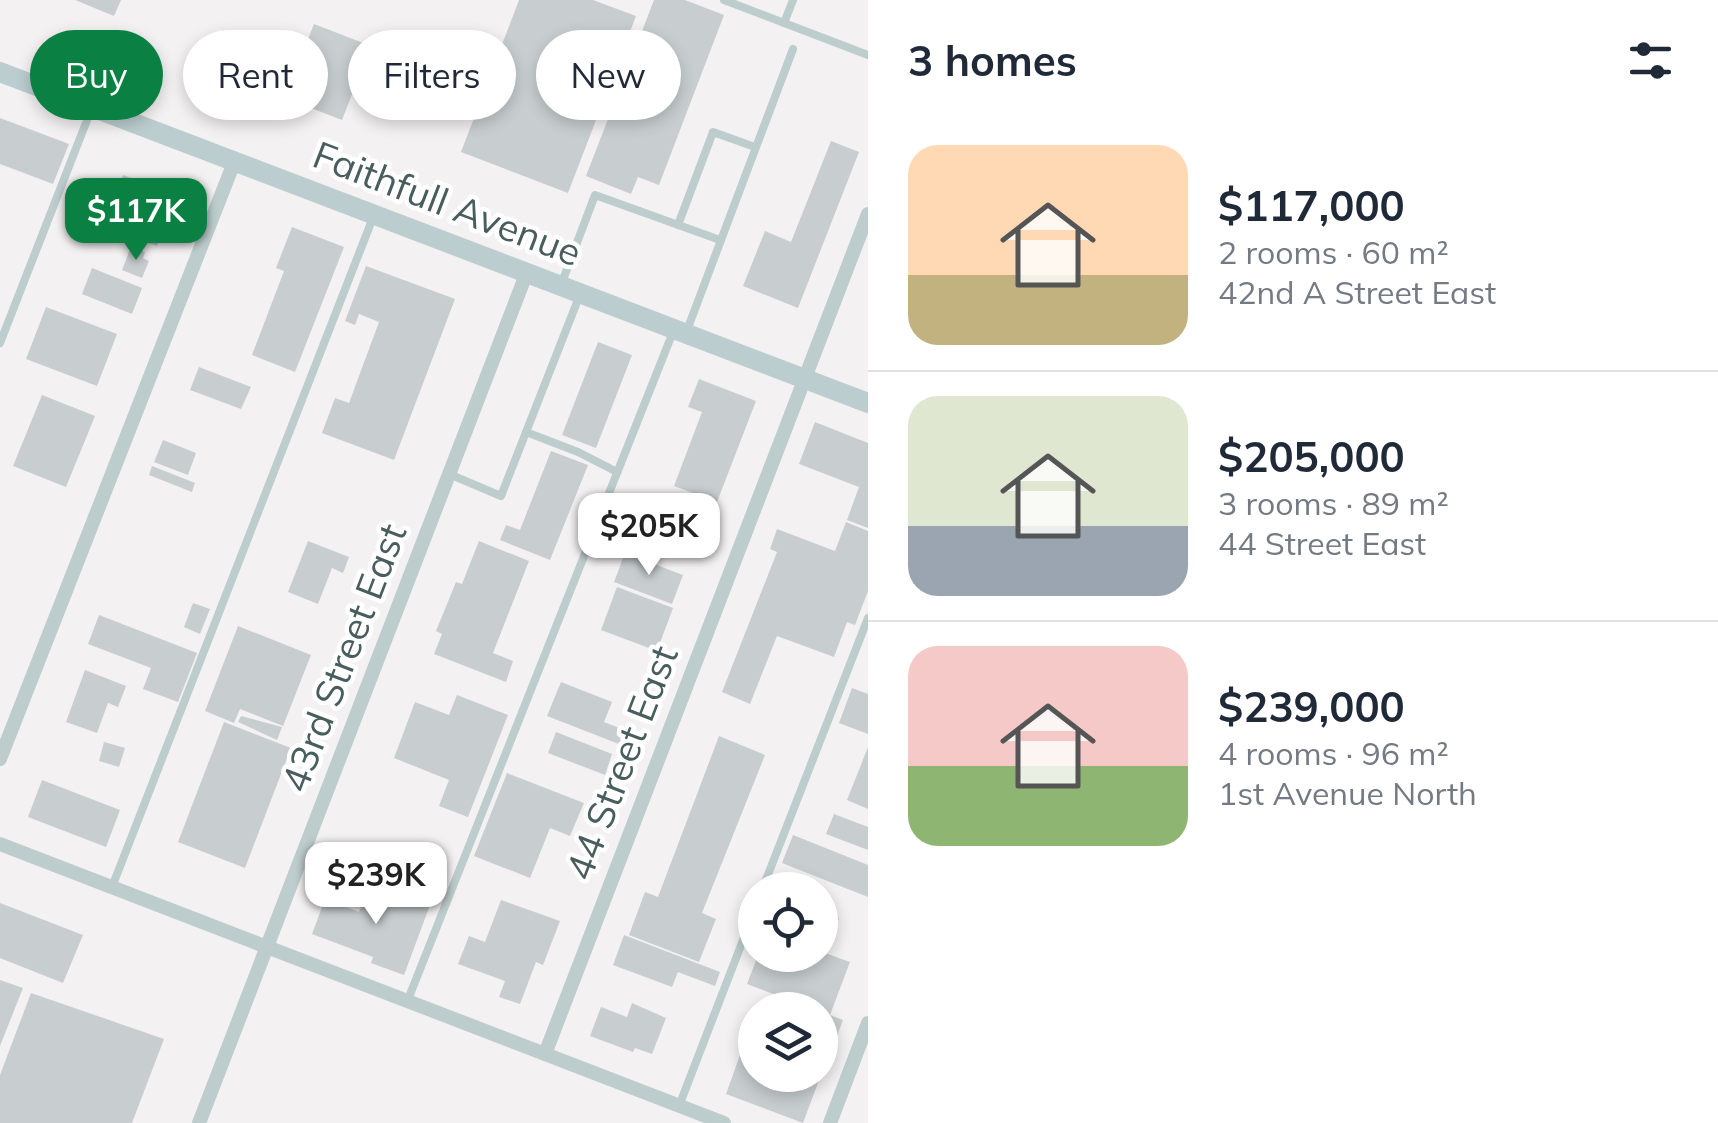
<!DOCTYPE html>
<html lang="en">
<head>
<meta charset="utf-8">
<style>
	body { margin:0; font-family:Mulish,sans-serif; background:#f2f2f3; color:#1f2937; height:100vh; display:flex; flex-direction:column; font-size:38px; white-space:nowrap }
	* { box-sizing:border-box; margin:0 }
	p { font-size:32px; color:#747a83 }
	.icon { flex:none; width:55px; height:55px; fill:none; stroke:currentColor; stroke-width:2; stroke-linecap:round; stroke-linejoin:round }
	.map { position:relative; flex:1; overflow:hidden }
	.drawer { display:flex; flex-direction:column; background:#fff; width:850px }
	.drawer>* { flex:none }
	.top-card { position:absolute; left:30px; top:30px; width:688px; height:90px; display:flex; gap:20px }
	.fabs { position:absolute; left:738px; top:872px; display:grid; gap:20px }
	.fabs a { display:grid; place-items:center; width:100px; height:100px; border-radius:50%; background:#fff; box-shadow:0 5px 15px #0003; font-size:50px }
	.price { position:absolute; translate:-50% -85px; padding:0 22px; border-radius:20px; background:#fff; color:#222; font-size:32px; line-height:65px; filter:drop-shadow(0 2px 5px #0008) }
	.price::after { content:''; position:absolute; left:50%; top:60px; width:30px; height:22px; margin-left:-15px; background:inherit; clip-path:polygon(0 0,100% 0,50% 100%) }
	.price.active { background:#0b8043; color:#fff }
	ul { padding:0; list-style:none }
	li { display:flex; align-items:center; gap:30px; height:250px; padding:0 40px }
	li+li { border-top:2px solid #e0e1e3 }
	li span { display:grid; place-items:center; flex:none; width:280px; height:200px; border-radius:30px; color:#555 }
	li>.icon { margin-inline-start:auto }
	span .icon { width:120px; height:120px; fill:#fffc; stroke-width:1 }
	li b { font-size:42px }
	h2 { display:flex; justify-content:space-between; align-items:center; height:120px; padding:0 40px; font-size:42px }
	.pill { padding:0 35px; border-radius:45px; background:#fff; box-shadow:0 5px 15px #0003; font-size:35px; line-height:90px }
	.pill.active { background:#0b8043; color:#fff }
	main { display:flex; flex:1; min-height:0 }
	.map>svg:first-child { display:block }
</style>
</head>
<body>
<main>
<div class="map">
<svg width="868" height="1123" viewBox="0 0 868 1123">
	<rect width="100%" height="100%" fill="#f3f1f2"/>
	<g fill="#c8ced0">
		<polygon points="75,0 121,0 114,16"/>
		<polygon points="519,0 593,0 636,16 568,193 461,152"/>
		<polygon points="654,0 685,0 724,15 659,185 638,177 631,194 586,176"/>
		<polygon points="314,24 371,46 342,120 285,98"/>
		<polygon points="0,118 69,144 53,184 0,164"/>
		<polygon points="831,141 859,152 798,308 743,286 765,231 791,242"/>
		<polygon points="123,175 177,196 157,246 103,225"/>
		<polygon points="292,227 344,247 295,372 252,355 284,271 276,268"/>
		<polygon points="131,247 145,252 143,258 149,261 142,278 122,270"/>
		<polygon points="366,266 455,299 394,460 322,433 335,398 349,403 379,322 359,314 355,325 345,321"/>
		<polygon points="92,268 142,288 132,314 82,294"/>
		<polygon points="46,307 117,334 97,386 26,359"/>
		<polygon points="598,342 632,355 596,448 562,435"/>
		<polygon points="199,367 251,387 241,409 190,390"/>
		<polygon points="699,379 756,401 717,502 674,486 702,412 688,407"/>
		<polygon points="42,395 95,416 66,487 13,466"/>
		<polygon points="815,422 868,443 868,528 847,520 859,487 799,464"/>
		<polygon points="163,440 196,453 188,475 154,462"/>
		<polygon points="551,451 588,465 550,560 500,540 506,525 520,530"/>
		<polygon points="152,466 195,483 192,492 149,475"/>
		<polygon points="846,522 868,531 868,591 855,625 847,622 834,657 777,636 750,704 722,692 777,552 770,549 777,529 835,551"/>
		<polygon points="308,541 349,557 343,573 332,568 318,604 288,592"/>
		<polygon points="479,541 529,561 493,653 513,661 506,682 434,654 442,634 436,631 456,582 462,584"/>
		<polygon points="625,553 683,575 672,604 614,582"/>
		<polygon points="617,587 673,608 657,651 601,630"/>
		<polygon points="193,603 210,609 200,634 184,627"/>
		<polygon points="99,615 197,653 178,702 143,689 151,668 88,644"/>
		<polygon points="238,626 311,655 283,726 240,709 234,723 205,711"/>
		<polygon points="85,670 126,686 118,707 108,703 97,733 66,722"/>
		<polygon points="561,682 612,702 604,722 630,732 624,746 547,716"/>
		<polygon points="852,688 868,694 868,734 839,723"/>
		<polygon points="457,695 508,715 468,817 439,806 449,780 394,758 415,702 449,715"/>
		<polygon points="241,716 282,727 277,740 238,722"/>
		<polygon points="224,722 291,748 245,868 178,842"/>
		<polygon points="556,732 612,754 605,775 548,753"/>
		<polygon points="719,736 765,755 702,913 716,919 699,962 629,935 645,892 658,897"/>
		<polygon points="104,742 125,748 119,767 99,761"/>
		<polygon points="868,747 868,809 847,800"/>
		<polygon points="507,773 584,803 570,836 550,828 530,878 474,856"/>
		<polygon points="42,780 120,810 106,847 28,817"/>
		<polygon points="834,814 868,827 868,850 826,834"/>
		<polygon points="793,835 868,865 868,897 782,863"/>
		<polygon points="371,882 430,905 404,975 371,963 373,957 312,934 325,899 359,912"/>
		<polygon points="501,900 560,921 543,965 536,962 520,1004 499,997 505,981 458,964 469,936 485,942"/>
		<polygon points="0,903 83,935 63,983 0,958"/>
		<polygon points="820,911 839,918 825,953 850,962 830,1015 843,1020 825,1068 820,1066 820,1010 788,1010 792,1001 747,984 758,955 820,955"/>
		<polygon points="624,935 720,972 715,986 678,972 672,987 613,965"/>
		<polygon points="0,980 23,988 0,1046"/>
		<polygon points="31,993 164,1039 132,1123 0,1123 0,1075"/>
		<polygon points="632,1003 666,1018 652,1054 635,1048 633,1052 590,1036 601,1007 627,1017"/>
		<polygon points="745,1041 755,1044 755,1075 821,1075 803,1123 726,1094"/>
	</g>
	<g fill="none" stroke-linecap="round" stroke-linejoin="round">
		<g stroke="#bdcccd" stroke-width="8">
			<polyline points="724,0 868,55"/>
			<polyline points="784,23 793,0"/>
			<polyline points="678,225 713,132 755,147"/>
			<polyline points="561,285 595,195 720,240"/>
			<polyline points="686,333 793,49"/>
			<polyline points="0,343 91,110"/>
			<polyline points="526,432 578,452 617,472"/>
			<polyline points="449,474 501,496 579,297"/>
			<polyline points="112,887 374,215"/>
			<polyline points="762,890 868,618"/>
			<polyline points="407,1002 673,332"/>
			<polyline points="679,1106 755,909"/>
		</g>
		<g stroke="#bdcccd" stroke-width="14">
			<polyline points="0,759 235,160"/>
			<polyline points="0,844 724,1123"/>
			<polyline points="545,1054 868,214"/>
			<polyline points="199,1123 527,272"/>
			<polyline points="830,1123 868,1023"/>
		</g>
		<polyline stroke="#bbcdcf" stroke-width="20" points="0,72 868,403"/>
	</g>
	<g text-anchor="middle" stroke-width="9" stroke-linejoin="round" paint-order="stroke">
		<g font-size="38" fill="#495d5e" stroke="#fff">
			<text transform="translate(447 204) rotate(21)" y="13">Faithfull Avenue</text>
			<text transform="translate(344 658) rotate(-69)" y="13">43rd Street East</text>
			<text transform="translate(622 763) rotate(-69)" y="13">44 Street East</text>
		</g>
	</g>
</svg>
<div class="fabs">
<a><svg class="icon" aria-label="locate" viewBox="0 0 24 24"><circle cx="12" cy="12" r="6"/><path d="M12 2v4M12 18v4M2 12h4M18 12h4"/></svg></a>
<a><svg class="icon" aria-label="layers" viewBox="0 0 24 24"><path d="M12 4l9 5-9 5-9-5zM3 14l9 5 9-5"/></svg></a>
</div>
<b class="price active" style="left:136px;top:263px">$117K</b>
<b class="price" style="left:649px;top:578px">$205K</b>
<b class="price" style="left:376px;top:927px">$239K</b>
<div class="top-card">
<a class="pill active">Buy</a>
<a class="pill">Rent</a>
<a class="pill">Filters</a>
<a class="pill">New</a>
</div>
</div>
<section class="drawer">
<h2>3 homes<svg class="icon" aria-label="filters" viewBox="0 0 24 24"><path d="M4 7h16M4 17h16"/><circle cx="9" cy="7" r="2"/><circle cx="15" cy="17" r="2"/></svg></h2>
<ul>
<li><span style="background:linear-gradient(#ffd9b3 65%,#c2b280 0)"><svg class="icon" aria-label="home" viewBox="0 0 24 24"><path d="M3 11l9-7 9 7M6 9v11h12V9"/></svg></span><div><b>$117,000</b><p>2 rooms · 60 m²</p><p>42nd A Street East</p></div></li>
<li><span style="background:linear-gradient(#dfe7d0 65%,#9aa5b1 0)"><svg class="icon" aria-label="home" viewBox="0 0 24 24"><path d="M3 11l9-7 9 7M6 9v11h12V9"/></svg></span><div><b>$205,000</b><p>3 rooms · 89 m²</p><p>44 Street East</p></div></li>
<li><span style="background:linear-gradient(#f6c9c9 60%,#8fb573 0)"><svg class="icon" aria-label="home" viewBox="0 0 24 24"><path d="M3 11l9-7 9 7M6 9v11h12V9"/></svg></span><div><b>$239,000</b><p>4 rooms · 96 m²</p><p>1st Avenue North</p></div></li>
</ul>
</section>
</main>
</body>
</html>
